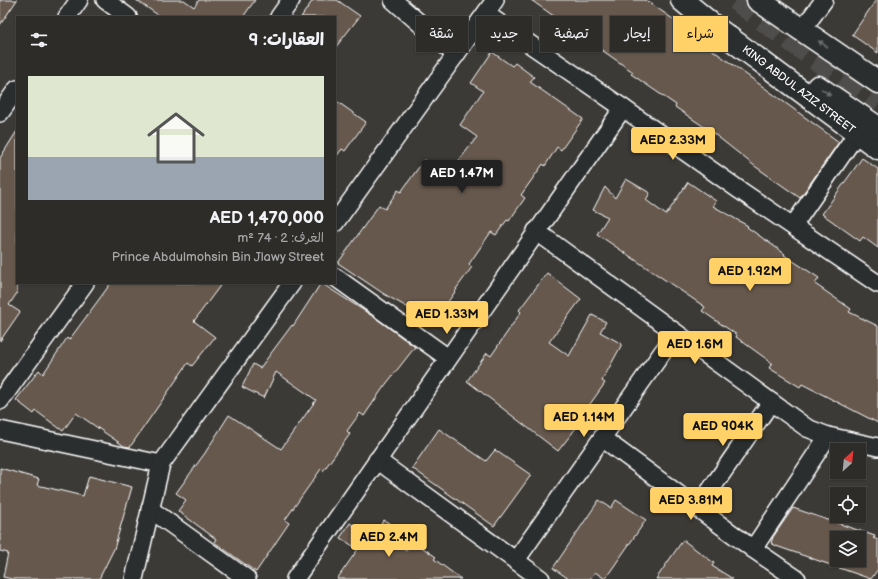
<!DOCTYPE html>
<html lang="ar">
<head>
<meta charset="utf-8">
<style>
	body { margin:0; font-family:"Balsamiq Sans","Playpen Sans Arabic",sans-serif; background:#393835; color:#f1f3f6; direction:rtl; height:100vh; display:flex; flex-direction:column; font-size:15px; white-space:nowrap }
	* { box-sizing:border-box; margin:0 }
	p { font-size:13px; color:#a7a7a8 }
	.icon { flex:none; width:22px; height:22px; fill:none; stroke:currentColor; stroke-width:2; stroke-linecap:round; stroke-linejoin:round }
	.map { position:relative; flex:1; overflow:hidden; direction:ltr }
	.sheet { position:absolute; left:16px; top:16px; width:320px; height:268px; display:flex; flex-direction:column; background:#2d2c29; border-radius:0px; box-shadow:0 1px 3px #0004,0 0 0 1px #484846; direction:rtl }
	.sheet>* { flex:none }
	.top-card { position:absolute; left:348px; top:16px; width:380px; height:36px; direction:rtl; display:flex; gap:8px }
	.needle { width:26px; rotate:27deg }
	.controls { position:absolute; left:830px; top:443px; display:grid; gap:8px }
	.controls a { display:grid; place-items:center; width:36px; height:36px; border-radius:0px; background:#2d2c29; box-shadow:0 1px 3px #0004,0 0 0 1px #484846; font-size:20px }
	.price { position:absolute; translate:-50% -34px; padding:0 9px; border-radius:4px; background:#ffd166; color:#111; font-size:13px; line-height:26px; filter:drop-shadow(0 1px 2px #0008) }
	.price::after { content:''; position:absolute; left:50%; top:24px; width:12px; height:9px; margin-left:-6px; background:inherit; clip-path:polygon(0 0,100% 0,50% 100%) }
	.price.on { background:#222; color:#fff }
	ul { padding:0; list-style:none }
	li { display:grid; align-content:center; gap:8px; height:212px; padding:0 12px }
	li+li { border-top:1px solid #484846 }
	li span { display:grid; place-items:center; height:124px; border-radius:0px; color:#555 }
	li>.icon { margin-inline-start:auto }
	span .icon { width:72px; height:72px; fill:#fffc; stroke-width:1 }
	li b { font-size:17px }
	h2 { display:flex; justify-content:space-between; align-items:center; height:48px; padding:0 12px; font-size:17px }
	.tag { padding:0 14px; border-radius:0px; background:#2d2c29; box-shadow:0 1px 3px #0004,0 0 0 1px #484846; font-size:14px; line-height:36px }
	.tag.on { background:#ffd166; color:#111 }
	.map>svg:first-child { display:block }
</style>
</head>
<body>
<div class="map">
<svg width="878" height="579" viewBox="0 0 878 579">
	<rect width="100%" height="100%" fill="#3c3a37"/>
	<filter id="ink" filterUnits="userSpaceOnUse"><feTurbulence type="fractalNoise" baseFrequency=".025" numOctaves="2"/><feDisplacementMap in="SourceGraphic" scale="8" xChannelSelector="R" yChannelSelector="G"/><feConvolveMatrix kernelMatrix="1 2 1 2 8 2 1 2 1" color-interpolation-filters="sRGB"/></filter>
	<g filter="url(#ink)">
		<g fill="#66594d" stroke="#fff" fill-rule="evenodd">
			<polygon points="0,0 17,0 0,25"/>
			<polygon points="136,0 184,0 194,7 199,0 255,0 243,17 161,17"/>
			<polygon points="313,0 337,0 360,16 335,48 335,17 301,17"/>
			<polygon points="531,0 646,0 708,44 707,46 839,142 800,198 756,167 713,133 675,107 676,105 631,74 633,72"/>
			<polygon points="876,0 878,0 878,53 852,35"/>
			<polygon points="492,52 512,66 515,63 534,77 530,82 583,119 561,150 557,147 545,166 543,164 521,195 525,198 509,221 507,220 496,235 491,232 469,264 472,267 456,289 457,289 443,309 435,323 384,294 338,263 379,205 385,209 398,190 401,192 424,160 447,176 477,137 460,125 483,91 471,83"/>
			<polygon points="335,100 366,122 345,151 342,149 335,158"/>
			<polygon points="17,131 17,293 9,305 20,312 0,341 0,158"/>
			<polygon points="862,158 878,169 878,248 863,237 860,241 822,214"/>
			<polygon points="626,179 650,193 646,200 666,215 688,182 716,201 713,206 748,226 747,227 785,254 784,255 819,278 815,284 851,309 849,312 878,326 878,423 802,384 800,387 769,368 772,363 736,337 737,335 702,311 705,307 597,234 608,217 593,210 605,187 615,198"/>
			<polygon points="547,273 581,299 549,342 569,356 592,315 606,322 600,332 622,344 602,381 605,383 578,421 580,423 558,451 467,381 487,353 491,356 521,312 519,310"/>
			<polygon points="111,283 222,283 194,321 215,337 192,366 188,363 130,447 124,446 76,413 63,431 36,411 34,414 16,400 39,370 43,374 67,338 69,340"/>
			<polygon points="321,283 377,319 415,347 383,388 364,416 360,413 347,431 350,434 323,471 321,469 285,520 289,523 256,572 214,542 216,539 178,511 186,500 176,493 205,453 229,415 281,449 316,400 276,372 264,398 242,387 253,364 260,368 292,325 293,326"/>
			<polygon points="439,429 486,461 495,450 531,475 494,526 412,468"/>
			<polygon points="0,468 39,479 37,485 83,496 89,476 132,487 114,549 99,579 12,579 3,577 8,553 0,551"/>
			<polygon points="599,500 611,508 616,500 646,520 605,579 595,572 590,579 569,579 553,568"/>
			<path d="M793,508L875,536L874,538H873L878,540V569L871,579L776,546L771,543L773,537ZM837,538H859V560H837Z"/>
			<polygon points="384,520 395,527 387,538 406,551 413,541 436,557 434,559 461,579 337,579 358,549 340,538 350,523 371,538"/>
			<polygon points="683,540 714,563 712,566 733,579 656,579"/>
		</g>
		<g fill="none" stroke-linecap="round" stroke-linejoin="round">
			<polyline stroke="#504e4b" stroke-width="22" stroke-dasharray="22 11" stroke-linecap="butt" points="736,0 878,105"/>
			<defs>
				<g id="minor">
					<polyline points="105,0 128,17"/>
					<polyline points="393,0 456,55"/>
					<polyline points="486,14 623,108 738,189 878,284"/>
					<polyline points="67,17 79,0"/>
					<polyline points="279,17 291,0"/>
					<polyline points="802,30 824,0"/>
					<polyline points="0,113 17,89"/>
					<polyline points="335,223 495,0"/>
					<polyline points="793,226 857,133"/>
					<polyline points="536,231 807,428 828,436 878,447"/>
					<polyline points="335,277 448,358"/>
					<polyline points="0,401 85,283"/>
					<polyline points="0,430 161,464"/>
					<polyline points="602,438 753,549 797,579"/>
					<polyline points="377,460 541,579"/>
					<polyline points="698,508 771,402"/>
					<polyline points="150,509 247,579"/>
					<polyline points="753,549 828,436"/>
					<polyline points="516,560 676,333"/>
					<polyline points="134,579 161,464 292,283"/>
					<polyline points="295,579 623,108"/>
				</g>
				<g id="tertiary">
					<polyline points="682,0 716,28 878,148"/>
					<polyline points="758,0 878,82"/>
					<polyline points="818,87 878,128"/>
				</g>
			</defs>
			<use href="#minor" stroke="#fff" stroke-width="20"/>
			<use href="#tertiary" stroke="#fff" stroke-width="25"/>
			<use href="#minor" stroke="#2a2d2e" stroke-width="17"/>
			<use href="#tertiary" stroke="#2a2d2e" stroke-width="22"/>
		</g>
		<defs><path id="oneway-solid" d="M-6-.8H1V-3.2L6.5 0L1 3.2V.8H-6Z"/></defs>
		<g fill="#6a6c6d">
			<use href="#oneway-solid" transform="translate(823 44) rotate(-146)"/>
			<use href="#oneway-solid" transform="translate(826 92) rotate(34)"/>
		</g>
	</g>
	<g text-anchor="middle" stroke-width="4" stroke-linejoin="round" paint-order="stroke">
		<g font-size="11" fill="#fff" stroke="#2a2d2e">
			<text transform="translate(799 89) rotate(37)" y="4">KING ABDUL AZIZ STREET</text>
		</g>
	</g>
</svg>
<div class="controls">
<a><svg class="needle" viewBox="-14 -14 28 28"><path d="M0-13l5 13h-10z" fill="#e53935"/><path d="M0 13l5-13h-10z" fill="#a7a7a8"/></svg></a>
<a><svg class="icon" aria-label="locate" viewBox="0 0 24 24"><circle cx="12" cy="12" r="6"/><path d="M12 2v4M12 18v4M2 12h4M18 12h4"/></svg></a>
<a><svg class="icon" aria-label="layers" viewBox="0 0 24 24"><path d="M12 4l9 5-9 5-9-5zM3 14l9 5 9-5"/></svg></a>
</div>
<b class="price" style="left:673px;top:161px">AED 2.33M</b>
<b class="price on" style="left:462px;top:194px">AED 1.47M</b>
<b class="price" style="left:750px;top:292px">AED 1.92M</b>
<b class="price" style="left:447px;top:335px">AED 1.33M</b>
<b class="price" style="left:695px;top:365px">AED 1.6M</b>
<b class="price" style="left:584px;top:438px">AED 1.14M</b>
<b class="price" style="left:723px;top:447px">AED 904K</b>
<b class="price" style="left:691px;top:521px">AED 3.81M</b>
<b class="price" style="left:389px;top:558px">AED 2.4M</b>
<div class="top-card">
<a class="tag on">شراء</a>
<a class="tag">إيجار</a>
<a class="tag">تصفية</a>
<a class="tag">جديد</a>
<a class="tag">شقة</a>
</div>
<section class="sheet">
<h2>العقارات: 9<svg class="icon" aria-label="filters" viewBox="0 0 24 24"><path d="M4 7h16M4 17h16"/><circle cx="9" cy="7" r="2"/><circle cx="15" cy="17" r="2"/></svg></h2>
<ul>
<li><span style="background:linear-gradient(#dfe7d0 65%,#9aa5b1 0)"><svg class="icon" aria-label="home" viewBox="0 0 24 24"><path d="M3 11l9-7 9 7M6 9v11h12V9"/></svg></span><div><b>AED 1,470,000</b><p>الغرف: 2 · 74 m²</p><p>Prince Abdulmohsin Bin Jlawy Street</p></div></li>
</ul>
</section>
</div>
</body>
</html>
